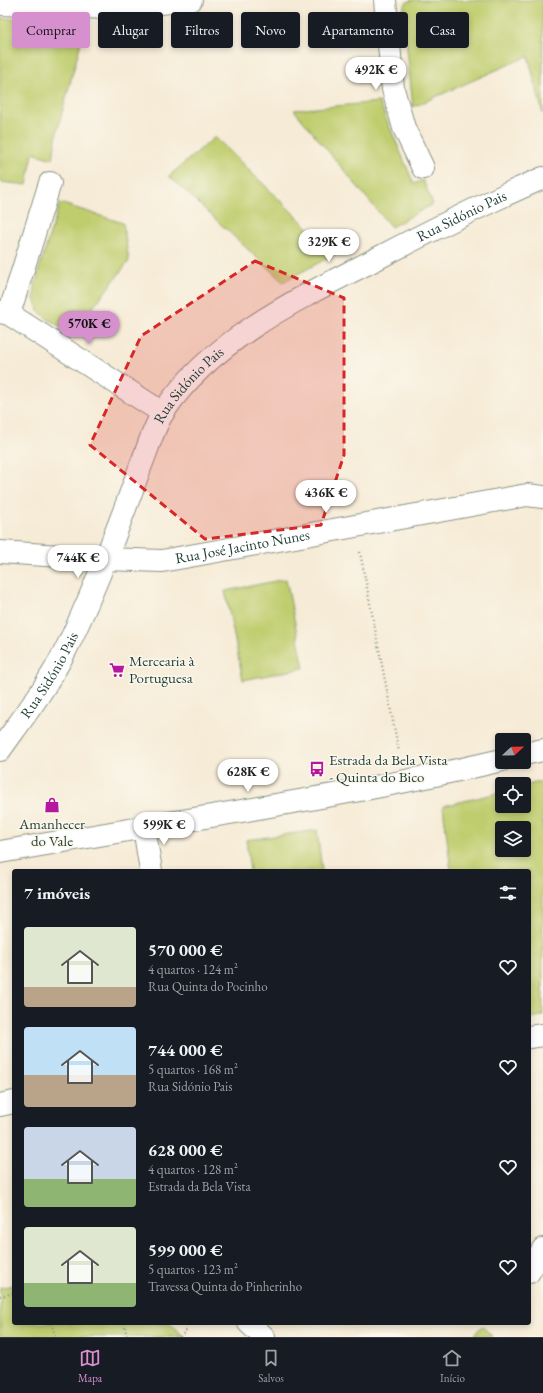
<!DOCTYPE html>
<html lang="pt">
<head>
<meta charset="utf-8">
<style>
	body { margin:0; font-family:"EB Garamond",serif; background:#20242c; color:#f1f3f6; height:100vh; display:flex; flex-direction:column; font-size:15px; white-space:nowrap }
	* { box-sizing:border-box; margin:0 }
	p { font-size:13px; color:#9ea1a6 }
	.icon { flex:none; width:22px; height:22px; fill:none; stroke:currentColor; stroke-width:2; stroke-linecap:round; stroke-linejoin:round }
	.map { position:relative; flex:1; overflow:hidden }
	.side { position:absolute; left:12px; top:869px; width:519px; height:456px; display:flex; flex-direction:column; background:#171b24; border-radius:4px; box-shadow:0 2px 6px #0003 }
	.side>* { flex:none }
	.hud { position:absolute; left:12px; top:12px; width:519px; height:36px; display:flex; gap:8px }
	.needle { width:26px; rotate:68deg }
	.fabs { position:absolute; left:495px; top:733px; display:grid; gap:8px }
	.fabs a { display:grid; place-items:center; width:36px; height:36px; border-radius:4px; background:#171b24; box-shadow:0 2px 6px #0003; font-size:20px }
	.price { position:absolute; translate:-50% -34px; padding:0 9px; border-radius:14px; background:#fff; color:#222; font-size:13px; line-height:26px; filter:drop-shadow(0 1px 2px #0008) }
	.price::after { content:''; position:absolute; left:50%; top:24px; width:12px; height:9px; margin-left:-6px; background:inherit; clip-path:polygon(0 0,100% 0,50% 100%) }
	.price.selected { background:#d690ce; color:#111 }
	ul { padding:0; list-style:none }
	li { display:flex; align-items:center; gap:12px; height:100px; padding:0 12px }
	li span { display:grid; place-items:center; flex:none; width:112px; height:80px; border-radius:4px; color:#555 }
	li>.icon { margin-inline-start:auto }
	span .icon { width:48px; height:48px; fill:#fffc; stroke-width:1 }
	li b { font-size:17px }
	h2 { display:flex; justify-content:space-between; align-items:center; height:48px; padding:0 12px; font-size:17px }
	.tag { padding:0 14px; border-radius:4px; background:#171b24; box-shadow:0 2px 6px #0003; font-size:14px; line-height:36px }
	.tag.selected { background:#d690ce; color:#111 }
	.tab-bar { display:flex; justify-content:space-around; align-items:center; height:56px; border-top:1px solid #363941; background:#171b24; font-size:11px; color:#9ea1a6 }
	.tab-bar a { display:grid; justify-items:center; gap:2px }
	.tab-bar .selected { color:#d690ce }
	.map>svg:first-child { display:block }
</style>
</head>
<body>
<div class="map">
<svg width="543" height="1337" viewBox="0 0 543 1337">
	<rect width="100%" height="100%" fill="#fbf7ec"/>
	<filter id="ink" filterUnits="userSpaceOnUse"><feTurbulence type="fractalNoise" baseFrequency=".025" numOctaves="2"/><feDisplacementMap in="SourceGraphic" scale="8" xChannelSelector="R" yChannelSelector="G"/><feConvolveMatrix kernelMatrix="1 2 1 2 8 2 1 2 1" color-interpolation-filters="sRGB"/></filter>
	<filter id="wash" filterUnits="userSpaceOnUse"><feTurbulence type="fractalNoise" baseFrequency=".012" numOctaves="4" result="noise"/><feDisplacementMap in="SourceGraphic" scale="16" xChannelSelector="R" yChannelSelector="G"/><feGaussianBlur stdDeviation="0.9" result="paint"/><feColorMatrix in="noise" values="0 0 0 0 0 0 0 0 0 0 0 0 0 0 0 0 0 1.4 0 .05"/><feComposite in="paint" operator="in"/></filter>
	<g filter="url(#wash)">
		<rect width="100%" height="100%" fill="#f6ebd6"/>
		<g fill="#c0cd6e" stroke="#708551" fill-rule="evenodd">
			<path d="M413,0H543V114L528,56L413,107L403,9C405,3 407,1 413,0Z"/>
			<polygon points="0,18 81,21 85,27 57,132 53,159 33,153 27,185 0,182"/>
			<polygon points="379,102 414,184 423,180 433,204 391,227 294,110"/>
			<polygon points="215,137 335,254 283,282 169,176"/>
			<polygon points="60,203 123,223 129,261 72,334 46,318 38,310 34,299 35,287 38,272"/>
			<polygon points="286,579 304,668 243,680 225,591"/>
			<path d="M543,781V1016L529,1018V871H451L443,806L502,792V806H524V786ZM502,828H524V850H502Z"/>
			<polygon points="317,830 322,871 250,871 246,840"/>
			<polygon points="14,1285 14,1323 169,1323 185,1337 0,1337 0,1288"/>
			<polygon points="482,1326 493,1337 472,1337"/>
		</g>
	</g>
	<g filter="url(#ink)">
		<g fill="none" stroke-linecap="round" stroke-linejoin="round">
			<defs>
				<g id="minor">
					<polyline points="385,0 393,89 404,128 423,168"/>
					<polyline points="0,4 110,8 191,0"/>
					<polyline points="0,312 9,314 163,413"/>
					<polyline points="9,314 50,183"/>
					<path id="s1" d="M0,552L106,559L162,561L527,495L543,497"/>
					<path id="s2" d="M0,750C22,719 46,688 64,653C80,622 93,590 106,558C118,527 130,496 141,465C148,448 154,426 164,411C213,338 302,297 378,258C432,230 487,202 543,178"/>
					<polyline points="524,754 543,750"/>
					<polyline points="144,827 151,871"/>
					<path d="M0,852C49,844 97,835 146,827C265,807 384,788 502,760"/>
					<polyline points="529,1037 543,1035"/>
					<polyline points="0,1105 14,1102"/>
					<polyline points="529,1272 543,1249"/>
					<polyline points="249,1323 264,1337"/>
				</g>
			</defs>
			<use href="#minor" stroke="#8a9485" stroke-width="24"/>
			<g stroke="#8a9485" stroke-width="2.5" stroke-dasharray="1 3" stroke-linecap="butt">
				<polyline points="360,552 399,752"/>
				<polyline points="0,1296 14,1293"/>
				<polyline points="52,1323 55,1337"/>
				<polyline points="124,1323 127,1337"/>
				<polyline points="180,1337 187,1329"/>
			</g>
			<use href="#minor" stroke="#fff" stroke-width="22"/>
		</g>
	</g>
	<path fill="#d62828" fill-opacity="0.2" stroke="#d62828" stroke-width="3" stroke-dasharray="8 5" stroke-linejoin="round" d="M255,261L344,298V455L321,525L205,539L90,445L141,336Z"/>
	<defs>
		<symbol id="supermarket-bare" viewBox="-9 -9 18 18"><path d="M-6-5.5h2.5l.6 2H6L4.5 2H-2.5L-4.4-4H-6ZM-1.5 3.2a1.3 1.3 0 1 0 .1 0ZM3 3.2a1.3 1.3 0 1 0 .1 0Z" fill="#b5179e" stroke="#fbf7ec" stroke-width="2.5" paint-order="stroke"/></symbol>
		<symbol id="bus-bare" viewBox="-9 -9 18 18"><path d="M-5-6H5V4H4V6H2V4H-2V6H-4V4H-5ZM-3.5-4V0h7V-4ZM-3.5 1.2v1.5H-2V1.2ZM2 1.2v1.5H3.5V1.2Z" fill="#b5179e" stroke="#fbf7ec" stroke-width="2.5" paint-order="stroke"/></symbol>
		<symbol id="shop-bare" viewBox="-9 -9 18 18"><path d="M-5-2.5h2.3a2.7 3.5 0 0 1 5.4 0H5L5.5 6h-11ZM-1.5-2.5h3a1.5 2.3 0 0 0-3 0Z" fill="#b5179e" stroke="#fbf7ec" stroke-width="2.5" paint-order="stroke"/></symbol>
	</defs>
	<g fill-rule="evenodd">
		<use href="#supermarket-bare" x="106" y="659" width="22" height="22"/>
		<use href="#bus-bare" x="306" y="758" width="22" height="22"/>
		<use href="#shop-bare" x="41" y="794" width="22" height="22"/>
	</g>
	<g text-anchor="middle" stroke-width="3" stroke-linejoin="round" paint-order="stroke">
		<g font-size="15" fill="#1f3d34" stroke="#fbf7ec">
			<text dy="5" stroke="none"><textPath href="#s2" startOffset="738">Rua Sidónio Pais</textPath></text>
			<text dy="5" stroke="none"><textPath href="#s2" startOffset="414">Rua Sidónio Pais</textPath></text>
			<text dy="5" stroke="none"><textPath href="#s1" startOffset="244">Rua José Jacinto Nunes</textPath></text>
			<text dy="5" stroke="none"><textPath href="#s2" startOffset="90">Rua Sidónio Pais</textPath></text>
		</g>
		<g font-size="15" fill="#1f3d34" stroke="#fbf7ec" text-anchor="start">
			<text x="129" y="666">Mercearia à<tspan x="129" dy="17">Portuguesa</tspan></text>
			<text x="329" y="765">Estrada da Bela Vista<tspan x="329" dy="17">- Quinta do Bico</tspan></text>
			<text x="52" y="829" text-anchor="middle">Amanhecer<tspan x="52" dy="17">do Vale</tspan></text>
		</g>
	</g>
</svg>
<div class="fabs">
<a><svg class="needle" viewBox="-14 -14 28 28"><path d="M0-13l5 13h-10z" fill="#e53935"/><path d="M0 13l5-13h-10z" fill="#9ea1a6"/></svg></a>
<a><svg class="icon" aria-label="locate" viewBox="0 0 24 24"><circle cx="12" cy="12" r="6"/><path d="M12 2v4M12 18v4M2 12h4M18 12h4"/></svg></a>
<a><svg class="icon" aria-label="layers" viewBox="0 0 24 24"><path d="M12 4l9 5-9 5-9-5zM3 14l9 5 9-5"/></svg></a>
</div>
<b class="price" style="left:376px;top:91px">492K €</b>
<b class="price" style="left:329px;top:263px">329K €</b>
<b class="price selected" style="left:89px;top:345px">570K €</b>
<b class="price" style="left:326px;top:514px">436K €</b>
<b class="price" style="left:78px;top:579px">744K €</b>
<b class="price" style="left:248px;top:793px">628K €</b>
<b class="price" style="left:164px;top:846px">599K €</b>
<div class="hud">
<a class="tag selected">Comprar</a>
<a class="tag">Alugar</a>
<a class="tag">Filtros</a>
<a class="tag">Novo</a>
<a class="tag">Apartamento</a>
<a class="tag">Casa</a>
</div>
<section class="side">
<h2>7 imóveis<svg class="icon" aria-label="filters" viewBox="0 0 24 24"><path d="M4 7h16M4 17h16"/><circle cx="9" cy="7" r="2"/><circle cx="15" cy="17" r="2"/></svg></h2>
<ul>
<li><span style="background:linear-gradient(#dfe7d0 75%,#b9a48a 0)"><svg class="icon" aria-label="home" viewBox="0 0 24 24"><path d="M3 11l9-7 9 7M6 9v11h12V9"/></svg></span><div><b>570 000 €</b><p>4 quartos · 124 m²</p><p>Rua Quinta do Pocinho</p></div><svg class="icon" aria-label="heart" viewBox="0 0 24 24"><path d="M12 20l-8-8c-3-5 5-10 8-4 3-6 11-1 8 4z"/></svg></li>
<li><span style="background:linear-gradient(#bfe0f5 60%,#b9a48a 0)"><svg class="icon" aria-label="home" viewBox="0 0 24 24"><path d="M3 11l9-7 9 7M6 9v11h12V9"/></svg></span><div><b>744 000 €</b><p>5 quartos · 168 m²</p><p>Rua Sidónio Pais</p></div><svg class="icon" aria-label="heart" viewBox="0 0 24 24"><path d="M12 20l-8-8c-3-5 5-10 8-4 3-6 11-1 8 4z"/></svg></li>
<li><span style="background:linear-gradient(#c9d6e8 65%,#8fb573 0)"><svg class="icon" aria-label="home" viewBox="0 0 24 24"><path d="M3 11l9-7 9 7M6 9v11h12V9"/></svg></span><div><b>628 000 €</b><p>4 quartos · 128 m²</p><p>Estrada da Bela Vista</p></div><svg class="icon" aria-label="heart" viewBox="0 0 24 24"><path d="M12 20l-8-8c-3-5 5-10 8-4 3-6 11-1 8 4z"/></svg></li>
<li><span style="background:linear-gradient(#dfe7d0 70%,#8fb573 0)"><svg class="icon" aria-label="home" viewBox="0 0 24 24"><path d="M3 11l9-7 9 7M6 9v11h12V9"/></svg></span><div><b>599 000 €</b><p>5 quartos · 123 m²</p><p>Travessa Quinta do Pinherinho</p></div><svg class="icon" aria-label="heart" viewBox="0 0 24 24"><path d="M12 20l-8-8c-3-5 5-10 8-4 3-6 11-1 8 4z"/></svg></li>
</ul>
</section>
</div>
<nav class="tab-bar">
<a class="selected"><svg class="icon" aria-label="map" viewBox="0 0 24 24"><path d="M3 6l6-2 6 2 6-2v14l-6 2-6-2-6 2zM9 4v14M15 6v14"/></svg>Mapa</a>
<a><svg class="icon" aria-label="saved" viewBox="0 0 24 24"><path d="M7 4h10v16l-5-4-5 4z"/></svg>Salvos</a>
<a><svg class="icon" aria-label="home" viewBox="0 0 24 24"><path d="M3 11l9-7 9 7M6 9v11h12V9"/></svg>Início</a>
</nav>
</body>
</html>
